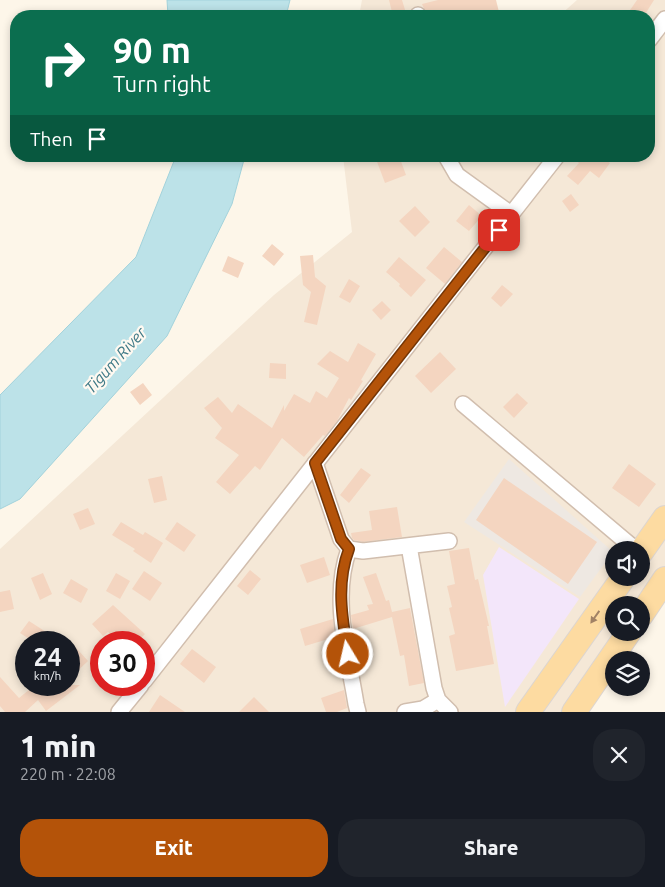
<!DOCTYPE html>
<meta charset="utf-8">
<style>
:root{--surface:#171b24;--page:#20242c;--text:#f1f3f6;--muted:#9ea1a6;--accent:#b45309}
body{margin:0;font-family:Ubuntu,sans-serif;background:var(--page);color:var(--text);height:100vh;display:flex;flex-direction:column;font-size:19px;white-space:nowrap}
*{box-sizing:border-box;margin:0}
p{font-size:16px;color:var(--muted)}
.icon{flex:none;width:28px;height:28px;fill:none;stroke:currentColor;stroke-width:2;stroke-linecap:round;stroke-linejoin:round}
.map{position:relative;height:712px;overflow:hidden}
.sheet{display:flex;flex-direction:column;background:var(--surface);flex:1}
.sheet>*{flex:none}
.guide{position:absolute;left:10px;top:10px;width:645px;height:152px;border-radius:20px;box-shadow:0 2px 8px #0003;background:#0b6e4f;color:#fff;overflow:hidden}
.buttons{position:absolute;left:605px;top:541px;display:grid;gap:10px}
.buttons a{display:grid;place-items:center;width:45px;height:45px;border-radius:50%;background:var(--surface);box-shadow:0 2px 8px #0003;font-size:25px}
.speed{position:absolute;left:15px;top:631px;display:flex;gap:10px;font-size:25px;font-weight:700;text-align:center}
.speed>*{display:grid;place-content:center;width:65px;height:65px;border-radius:50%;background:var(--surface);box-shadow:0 2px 8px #0003;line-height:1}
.speed small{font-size:12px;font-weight:400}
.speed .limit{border:8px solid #d22;background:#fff;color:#111}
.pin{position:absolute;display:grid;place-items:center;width:42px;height:42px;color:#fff;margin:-21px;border-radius:10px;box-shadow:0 2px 8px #0006}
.me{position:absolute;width:55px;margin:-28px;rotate:351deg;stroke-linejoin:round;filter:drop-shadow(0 0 4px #0008)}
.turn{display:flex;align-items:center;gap:18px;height:105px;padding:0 20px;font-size:22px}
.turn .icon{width:65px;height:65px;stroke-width:2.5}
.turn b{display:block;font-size:35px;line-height:42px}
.then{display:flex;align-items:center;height:48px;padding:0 20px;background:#0003;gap:10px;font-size:19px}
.round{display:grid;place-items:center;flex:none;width:52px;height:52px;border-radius:20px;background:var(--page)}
.head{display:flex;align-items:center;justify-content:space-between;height:85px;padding:0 20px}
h1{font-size:30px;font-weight:800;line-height:38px}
.button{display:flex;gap:10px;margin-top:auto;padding:10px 20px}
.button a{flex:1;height:58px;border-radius:20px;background:var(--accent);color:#fff;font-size:20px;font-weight:800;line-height:58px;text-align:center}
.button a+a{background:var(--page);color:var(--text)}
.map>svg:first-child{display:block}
.residential{fill:#f5e8d7;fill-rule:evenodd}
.industrial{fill:#eee8e2}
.education{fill:#f3e6fa}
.water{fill:#bce2e8;stroke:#a2d2db}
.building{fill:#f4d5c0}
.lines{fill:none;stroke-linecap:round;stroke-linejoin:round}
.minor-casing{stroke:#d1beae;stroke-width:18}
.primary-casing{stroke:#dcd5d0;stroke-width:26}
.minor{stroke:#fff;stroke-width:15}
.primary{stroke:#fddba1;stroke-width:24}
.oneway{fill:#a18265}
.route-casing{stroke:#753606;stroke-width:12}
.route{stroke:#b45309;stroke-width:9}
.labels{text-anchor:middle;stroke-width:4.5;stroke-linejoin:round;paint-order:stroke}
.water-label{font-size:16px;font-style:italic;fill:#407a87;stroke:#fff9f1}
</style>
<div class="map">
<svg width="665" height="712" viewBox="0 0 665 712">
<rect width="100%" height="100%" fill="#fdf6e9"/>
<path class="residential" d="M362,0H473L462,16H359Z
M577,0H665V592L641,605H614V632L637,633L582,712H0V549L274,295L352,232L343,156H649V16H559ZM614,550H641V578H614ZM26,642H69V685H26ZM101,642H144V685H101Z"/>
<path class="industrial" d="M509,459L613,552L580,597L464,522Z"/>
<path class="education" d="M499,547L579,599L505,707L483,575Z"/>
<path class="water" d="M167,0H290L286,16H168Z
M176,156H245L232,204L167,336L20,499L0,509V395L136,257Z"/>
<path class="building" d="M389,0H402L406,13L393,16Z
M438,0H496L500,16H427L422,4Z
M637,0H654L644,16H626Z
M383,156H399L406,175L385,183L376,159Z
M570,156H601L610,163L599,178L590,171L578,185L567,176L579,163Z
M571,194L579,205L570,212L562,201Z
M469,205L482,216L469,231L456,221Z
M415,206L430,222L415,237L399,221Z
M272,244L284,254L274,266L262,256Z
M444,247L462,262L445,284L426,268Z
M313,255L315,277L326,286L317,325L304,322L311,292L303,285L300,256Z
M228,256L244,263L238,278L222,271Z
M399,257L426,280L411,297L399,286L400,284L386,272Z
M349,279L360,286L350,303L339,297Z
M502,285L513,294L501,307L491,298Z
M382,301L391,310L381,320L372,310Z
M358,343L376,354L361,380L363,381L351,400L349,398L337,421L325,436L323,435L304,457L282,438L260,470L255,466L230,494L216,482L239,455L215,438L222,428L204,408L218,397L232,413L238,404L272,428L284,405V411L294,394L310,403L316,391L327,398L339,378L317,364L330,351L348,362Z
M440,352L456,369L431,393L415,376Z
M270,363L286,364V379L269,378Z
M143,383L152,395L140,405L130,392Z
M517,393L528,403L514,418L503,407Z
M629,464L656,484L639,507L612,488Z
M361,468L371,475L349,503L340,495Z
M162,476L167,500L154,503L148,479Z
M504,478L597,542L568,584L476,520Z
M397,507L402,537L363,542L354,540L352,538L351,533L372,530L369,511Z
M88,508L95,524L80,530L73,514Z
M121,522L143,535L145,532L163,543L151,563L133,551L135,549L112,535Z
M177,522L196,535L184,552L165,539Z
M469,548L475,580L478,579L489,626H487L494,664L456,671L449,636L455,634L449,608L452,607L447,586L455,584L449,551Z
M324,557L330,575L307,583L300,565Z
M250,570L261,579L248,595L237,586Z
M144,571L162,583L150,601L132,589Z
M43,573L52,594L40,600L31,578Z
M116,573L130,581L120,599L106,591Z
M376,573L386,601L389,600L392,612L410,608L424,683L409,686L404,655L400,656L392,617L353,629L351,615L369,610L367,605L373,604L363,577Z
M71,579L88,589L81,603L63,593Z
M10,590L14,609L0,612V592Z
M113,605L145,634L137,642H120L108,632L103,636L92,624Z
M333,619L335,637L305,646L300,629Z
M29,621L46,632L38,642H34L20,633Z
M69,640L88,661L69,679Z
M192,649L216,667L204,683L180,664Z
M0,677L19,698L35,685H80L46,711L38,700L25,712H5L0,706Z
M344,690L347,708L337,712H326L321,698Z
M160,695L185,712H149Z
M254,697L269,712H239Z"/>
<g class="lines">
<defs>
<path id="minor" d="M418,15V16
M649,40L665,19
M446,156L457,175L511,214
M463,404L636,550
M315,463L341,539L349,549L363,551L449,541
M409,546L434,688L438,700L450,712
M349,549C331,598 348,654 356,704L358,712
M144,681L557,156
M119,712L141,685
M405,712L423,709L438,700"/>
<path id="primary" d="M641,552L665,518
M641,615L665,579
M528,712L623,578
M574,712L629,632"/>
</defs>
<use href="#minor" class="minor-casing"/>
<use href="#primary" class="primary-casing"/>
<use href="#minor" class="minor"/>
<use href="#primary" class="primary"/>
</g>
<defs><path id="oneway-solid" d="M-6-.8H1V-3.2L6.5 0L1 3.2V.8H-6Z" transform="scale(1.25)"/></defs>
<use class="oneway" href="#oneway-solid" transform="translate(595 617) rotate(125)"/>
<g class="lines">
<defs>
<path id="route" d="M348,654C342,618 336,583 349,549L341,539L315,463L499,230"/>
</defs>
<use href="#route" class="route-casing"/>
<use href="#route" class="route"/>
</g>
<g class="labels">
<g class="water-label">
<text transform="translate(115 360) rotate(-48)" y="6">Tigum River</text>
</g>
</g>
</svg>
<div class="buttons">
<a><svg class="icon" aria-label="sound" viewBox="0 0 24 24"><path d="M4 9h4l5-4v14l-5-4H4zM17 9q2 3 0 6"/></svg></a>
<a><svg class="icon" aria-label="search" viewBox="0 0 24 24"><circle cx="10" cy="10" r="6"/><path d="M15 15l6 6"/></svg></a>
<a><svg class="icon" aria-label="layers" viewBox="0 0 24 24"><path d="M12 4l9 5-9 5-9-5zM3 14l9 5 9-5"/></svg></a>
</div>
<div class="speed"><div>24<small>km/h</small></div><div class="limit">30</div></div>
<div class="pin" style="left:499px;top:230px;background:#d93025"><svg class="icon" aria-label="arrive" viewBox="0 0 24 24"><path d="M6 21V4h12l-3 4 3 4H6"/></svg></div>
<svg class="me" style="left:348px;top:654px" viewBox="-20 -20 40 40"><circle r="17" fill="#b45309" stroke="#fff" stroke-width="3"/><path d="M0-11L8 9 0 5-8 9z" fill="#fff"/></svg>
<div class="guide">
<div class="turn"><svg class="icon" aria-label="right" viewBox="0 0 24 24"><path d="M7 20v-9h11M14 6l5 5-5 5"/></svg><div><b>90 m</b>Turn right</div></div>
<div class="then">Then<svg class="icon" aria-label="arrive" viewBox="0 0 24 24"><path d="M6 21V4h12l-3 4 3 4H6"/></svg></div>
</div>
</div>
<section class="sheet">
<div class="head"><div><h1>1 min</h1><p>220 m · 22:08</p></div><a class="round"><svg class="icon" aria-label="close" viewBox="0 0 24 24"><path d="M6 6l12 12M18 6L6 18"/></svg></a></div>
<div class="button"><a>Exit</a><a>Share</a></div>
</section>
